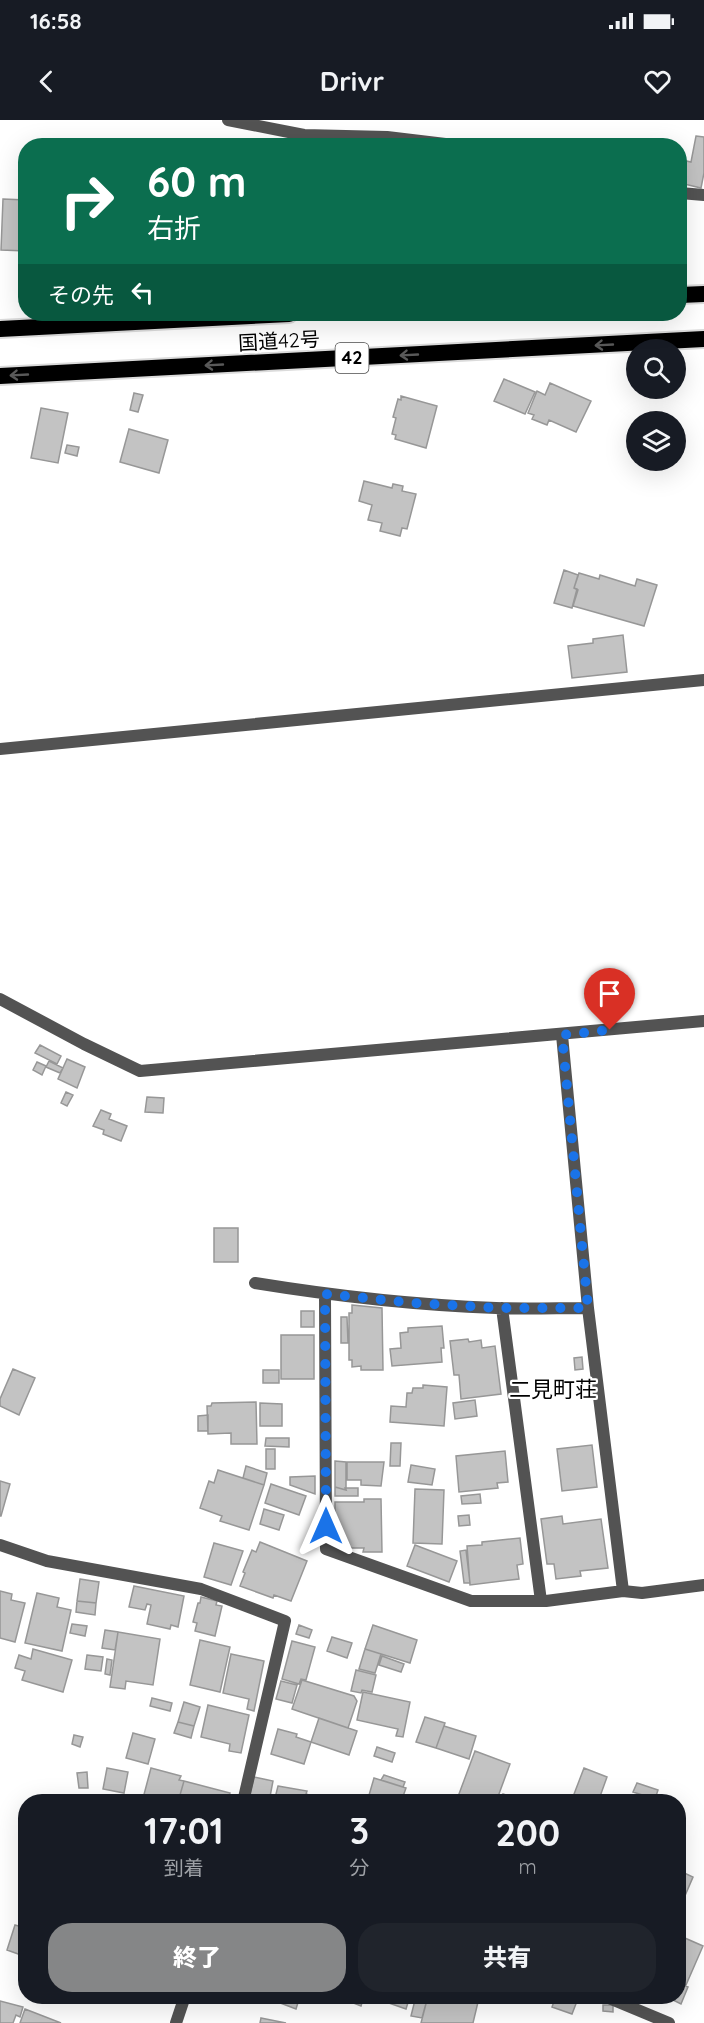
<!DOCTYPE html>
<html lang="ja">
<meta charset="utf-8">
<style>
:root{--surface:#171b24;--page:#20242c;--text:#f1f3f6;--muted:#9ea1a6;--accent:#858687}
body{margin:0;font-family:Quicksand,"Noto Sans JP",sans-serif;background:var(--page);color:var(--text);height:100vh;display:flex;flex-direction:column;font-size:22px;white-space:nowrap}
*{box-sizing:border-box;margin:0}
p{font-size:20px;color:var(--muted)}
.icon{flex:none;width:33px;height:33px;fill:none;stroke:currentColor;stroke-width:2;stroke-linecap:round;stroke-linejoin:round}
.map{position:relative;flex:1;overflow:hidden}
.panel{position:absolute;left:18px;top:1674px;width:668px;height:210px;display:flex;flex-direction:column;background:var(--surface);border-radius:24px;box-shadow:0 6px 24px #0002}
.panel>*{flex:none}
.top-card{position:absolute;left:18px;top:18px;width:669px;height:183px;border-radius:24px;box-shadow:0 6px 24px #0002;background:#0b6e4f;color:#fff;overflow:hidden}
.buttons{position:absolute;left:626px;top:219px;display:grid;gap:12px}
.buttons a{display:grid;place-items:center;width:60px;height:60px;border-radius:50%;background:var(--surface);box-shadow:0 6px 24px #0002;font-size:30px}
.pin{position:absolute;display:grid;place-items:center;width:51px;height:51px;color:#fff;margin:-62px -26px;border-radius:50% 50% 50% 0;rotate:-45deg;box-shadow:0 0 6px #0007}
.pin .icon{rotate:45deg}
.me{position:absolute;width:66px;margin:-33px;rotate:0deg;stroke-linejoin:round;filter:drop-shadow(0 0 4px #0008)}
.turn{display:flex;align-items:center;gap:21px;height:126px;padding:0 30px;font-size:27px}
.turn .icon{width:78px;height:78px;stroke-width:2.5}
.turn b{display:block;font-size:42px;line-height:51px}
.then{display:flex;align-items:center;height:57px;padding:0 30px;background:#0003;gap:12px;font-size:22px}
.eta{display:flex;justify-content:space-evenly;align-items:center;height:102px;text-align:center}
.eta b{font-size:36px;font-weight:800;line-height:42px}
.primary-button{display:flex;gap:12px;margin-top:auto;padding:12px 30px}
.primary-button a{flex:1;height:69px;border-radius:24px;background:var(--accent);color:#fff;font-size:24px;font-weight:800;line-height:69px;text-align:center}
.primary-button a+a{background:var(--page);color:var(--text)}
.status{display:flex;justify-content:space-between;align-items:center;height:42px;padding:0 30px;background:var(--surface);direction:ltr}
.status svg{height:16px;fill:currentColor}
header{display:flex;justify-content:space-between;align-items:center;height:78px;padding:0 30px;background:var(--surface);font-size:27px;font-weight:800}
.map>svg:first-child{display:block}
.building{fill:#c3c3c3;stroke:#979797;stroke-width:1.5}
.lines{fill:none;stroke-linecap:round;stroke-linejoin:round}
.trunk-casing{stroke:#dbdbdb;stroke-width:20}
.minor{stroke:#535353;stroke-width:12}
.trunk{stroke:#000;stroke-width:16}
.oneway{stroke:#595959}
.route{stroke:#1a73e8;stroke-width:10;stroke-dasharray:0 18}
.labels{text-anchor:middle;stroke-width:4.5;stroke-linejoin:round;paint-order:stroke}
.shield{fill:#fff;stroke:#4c4c4c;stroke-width:1.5}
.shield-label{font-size:18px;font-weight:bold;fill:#000}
.street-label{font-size:20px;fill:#000;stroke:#fff}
.quarter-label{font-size:22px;fill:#000;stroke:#fff}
</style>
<div class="status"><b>16:58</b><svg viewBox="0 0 49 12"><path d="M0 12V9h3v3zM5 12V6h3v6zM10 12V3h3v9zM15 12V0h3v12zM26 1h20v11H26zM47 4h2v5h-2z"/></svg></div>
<header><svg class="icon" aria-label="back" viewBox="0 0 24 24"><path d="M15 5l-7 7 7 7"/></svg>Drivr<svg class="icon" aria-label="heart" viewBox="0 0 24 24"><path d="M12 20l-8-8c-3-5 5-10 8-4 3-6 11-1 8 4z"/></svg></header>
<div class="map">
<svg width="704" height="1903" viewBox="0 0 704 1903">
<rect width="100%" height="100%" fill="#fff"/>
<path class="building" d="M696,16L704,17V53L701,68L680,63L682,40L691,42Z
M3,79L26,80V131L1,130Z
M504,259L535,272L525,294L494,281Z
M550,263L591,281L576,312L549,300L547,305L532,299L534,295L528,293L537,271L545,275Z
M134,273L143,275L138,292L130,290Z
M401,276L437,286L426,328L395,319L396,315L392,314L396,298L393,297L398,279L401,280Z
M41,288L68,293L58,343L31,338Z
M129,309L168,320L159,353L120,342Z
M67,325L79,327L77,336L65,333Z
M364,361L392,368L393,364L403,366L402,371L416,374L407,409L402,408L400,416L380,411L382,403L368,400L372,385L359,381Z
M564,450L578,455L574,468L577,469L572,488L554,483Z
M579,453L599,459L600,455L635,466L637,459L657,465L644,506L573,486L578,470L574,468Z
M623,515L627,552L572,558L568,526L593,523V519Z
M40,925L61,936L57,944L35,933Z
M67,939L85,947L77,968L58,959Z
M49,941L63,948L60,953L46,947Z
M37,942L46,946L42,955L33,950Z
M66,972L73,975L67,986L61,983Z
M147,977L164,978L163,993L145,992Z
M101,990L111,994L109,999L127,1006L121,1021L103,1014L104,1010L93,1006Z
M214,1108H238V1142H214Z
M352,1185L382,1188L383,1250H361V1246L352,1247V1240H349V1193H352Z
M301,1191H314V1207H301Z
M341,1197H347L348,1223H341Z
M442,1206L444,1228H441L442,1242L392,1246L390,1229L401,1228L400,1213L408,1212V1208Z
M281,1215H314V1259H281Z
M468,1219L469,1222L481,1220L482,1228L495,1226L501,1274L461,1279L459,1255H454L450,1221Z
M582,1237L583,1249L575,1250L574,1238Z
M13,1249L35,1258L19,1295L0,1286V1279Z
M263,1250H279V1263H263Z
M423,1265L447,1267L444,1306L390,1302L391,1286L406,1287L407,1273H412L413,1268H423Z
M475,1280L477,1296L455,1299L453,1283Z
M256,1282L257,1324H231V1313L208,1314L207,1286H211L212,1283Z
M260,1283L282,1284V1306H260Z
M208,1295V1311H198V1296Z
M266,1318H289V1327L265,1326Z
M391,1323H401L400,1346H390Z
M592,1325L597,1367L562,1371L557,1329Z
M266,1329H275V1349H266Z
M505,1331L508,1362L497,1363L498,1368L459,1372L456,1336Z
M335,1341L346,1342V1370L335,1367Z
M347,1342H384L381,1366L361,1365V1360H347Z
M411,1345L435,1349L432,1365L408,1362Z
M246,1346L267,1353L264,1365L243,1358Z
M218,1350L264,1365L249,1410L220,1401L222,1396L200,1388L209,1361L214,1363Z
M315,1356V1374L290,1365V1357Z
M0,1361L10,1364L1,1396H0Z
M271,1364L306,1376L299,1395L265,1383Z
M335,1367L346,1370L345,1368H358V1376H335Z
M415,1369L444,1370L442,1424L413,1423Z
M480,1374L481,1383L462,1384L461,1376Z
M364,1379H381L382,1432H363L364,1428H352L335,1419V1382H364Z
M264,1389L284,1395L279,1410L260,1404Z
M469,1395L470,1405L459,1406L458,1396Z
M562,1396L563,1404L601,1399L608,1448L580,1451L581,1456L556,1459L554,1444H547L541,1399Z
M520,1418L523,1444L517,1445L519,1459L470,1465L467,1426L482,1425V1422Z
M260,1422L307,1441L291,1481L274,1475L273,1478L240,1466L245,1453L243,1452L252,1430L256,1432Z
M214,1423L243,1431L231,1465L204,1457Z
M415,1425L457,1441L449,1462L407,1446Z
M466,1430L470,1463H464L460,1431Z
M80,1459L99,1462L96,1483L77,1481Z
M134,1466L184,1476L178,1507L171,1505L170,1509L147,1504L151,1485L147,1484L145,1490L129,1487Z
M0,1471L12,1474L11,1480L25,1483L15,1522L0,1518Z
M37,1473L59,1478L57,1487L71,1490L62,1531L25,1523Z
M201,1477L217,1481L216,1485L222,1486L215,1516L195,1511L197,1503L193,1502L198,1483H200Z
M77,1481L96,1483L95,1495L76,1492Z
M72,1504L87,1506L85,1516L70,1513Z
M299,1505L312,1510L309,1518L296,1514Z
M373,1505L417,1520L410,1543L365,1529Z
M105,1510L118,1512L115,1530L102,1528Z
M118,1512L160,1519L153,1565L126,1561L125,1569L110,1567Z
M332,1517L352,1523L347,1538L327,1531Z
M200,1520L230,1527L220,1572L190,1565Z
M292,1521L315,1527L306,1560L301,1559L299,1564L282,1559Z
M33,1529L72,1540L63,1572L22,1560L25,1551L15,1548L19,1535L31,1539Z
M365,1529L381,1534L375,1553L359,1549Z
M231,1534L264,1541L254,1591L247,1589L249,1579L223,1573Z
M87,1535L103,1537L101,1551L85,1549Z
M382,1536L404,1544L401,1552L379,1545Z
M107,1539L112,1540L110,1555L105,1554Z
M356,1550L376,1555L372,1572L362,1570L361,1573L351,1571Z
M302,1560L354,1576L357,1581L348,1608L292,1589Z
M281,1561L297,1565L292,1583L276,1579Z
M363,1572L410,1582L403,1617L396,1616L398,1609L357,1600Z
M152,1578L172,1583L170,1591L150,1586Z
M184,1582L200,1587L194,1606L178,1602Z
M208,1585L249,1595L241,1633L229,1631L230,1624L201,1617Z
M425,1597L445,1603L436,1628L416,1622Z
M319,1598L357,1611L349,1635L311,1622Z
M178,1602L194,1606L191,1618L174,1613Z
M444,1606L476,1616L469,1639L436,1628Z
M278,1609L297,1614L296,1617L311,1622L304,1644L271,1634Z
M133,1613L155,1619L148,1644L126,1638Z
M74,1615L83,1617L80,1627L72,1624Z
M377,1627L395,1633L392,1642L374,1636Z
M475,1631L510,1644L496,1682H456Z
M107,1648L128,1652L124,1673L103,1669Z
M151,1648L181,1656L179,1660L184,1661L178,1682H142Z
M584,1648L607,1657L598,1682H571Z
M87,1652L88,1668H79L77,1653Z
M384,1655L405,1662L403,1667L381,1660Z
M254,1657L273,1661L269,1682H248Z
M374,1658L406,1668L401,1682H367Z
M184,1661L230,1673L227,1682H178Z
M637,1663L658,1670L655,1679L633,1672Z
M278,1666L307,1671L306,1674L330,1682H274Z
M503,1674L521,1680L501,1682Z
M678,1750L693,1757L684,1778L678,1775Z
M15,1805L26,1808V1820L21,1835L7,1830Z
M678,1815L703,1826L686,1865L678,1861Z
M678,1863L688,1867L681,1884L665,1876H678Z
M262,1876H300L296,1889Z
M347,1876H364L361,1886L346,1880Z
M369,1876H410L406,1889Z
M416,1876H428L422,1898L411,1896Z
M428,1876H455L478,1882L473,1903H421Z
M556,1876H579L572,1894L552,1887Z
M0,1881L23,1887L20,1897L16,1895L13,1903H0Z
M603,1885H613V1892L603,1891Z
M25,1889L61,1903H20Z
M261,1898L286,1903H260Z"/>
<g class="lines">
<defs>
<path id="trunk" d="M680,175L704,174
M0,209L289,194
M0,256L704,219"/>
</defs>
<use href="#trunk" class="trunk-casing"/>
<path class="minor" d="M228,0L304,15L387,17L462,26
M680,73L704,75
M0,629L704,560
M0,879L84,924L140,951L704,901
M562,915L588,1188L623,1471L642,1473L704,1465
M255,1163C335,1176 415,1185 496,1188C526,1189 557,1188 588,1188
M325,1174L326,1429L471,1481H546L623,1471
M502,1188L541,1481
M0,1425L47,1441L201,1469L285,1501L243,1682
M604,1876L669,1903
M176,1903L185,1876"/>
<use href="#trunk" class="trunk"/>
</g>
<defs><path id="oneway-shaft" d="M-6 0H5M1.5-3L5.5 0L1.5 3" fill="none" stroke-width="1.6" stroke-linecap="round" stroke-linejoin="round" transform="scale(1.5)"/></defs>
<g class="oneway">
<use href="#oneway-shaft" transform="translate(604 225) rotate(177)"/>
<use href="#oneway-shaft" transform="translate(409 235) rotate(177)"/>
<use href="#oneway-shaft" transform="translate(214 245) rotate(177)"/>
<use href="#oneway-shaft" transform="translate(19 255) rotate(177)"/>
</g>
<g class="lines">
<path class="route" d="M326,1406L325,1174L414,1183L499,1188H588L562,915L610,910"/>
</g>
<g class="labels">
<rect class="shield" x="335.5" y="223" width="33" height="30" rx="4.5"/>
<g class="shield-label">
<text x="352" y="244">42</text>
</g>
<g class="street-label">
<text transform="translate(279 221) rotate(-3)" y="7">国道42号</text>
</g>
<g class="quarter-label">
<text x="553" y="1277">二見町荘</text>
</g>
</g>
</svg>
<div class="buttons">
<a><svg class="icon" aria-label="search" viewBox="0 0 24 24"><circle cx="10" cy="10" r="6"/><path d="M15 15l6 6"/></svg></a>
<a><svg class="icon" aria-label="layers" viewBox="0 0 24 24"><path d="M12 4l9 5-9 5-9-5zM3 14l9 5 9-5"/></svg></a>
</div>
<div class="pin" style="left:610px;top:910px;background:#d93025"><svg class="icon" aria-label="arrive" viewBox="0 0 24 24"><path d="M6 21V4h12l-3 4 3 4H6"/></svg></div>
<svg class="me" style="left:326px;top:1406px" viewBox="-20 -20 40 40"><path d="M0-17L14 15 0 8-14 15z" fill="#1a73e8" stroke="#fff" stroke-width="4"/></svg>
<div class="top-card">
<div class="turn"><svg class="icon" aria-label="right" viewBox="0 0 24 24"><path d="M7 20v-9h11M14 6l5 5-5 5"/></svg><div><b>60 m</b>右折</div></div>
<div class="then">その先<svg class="icon" aria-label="left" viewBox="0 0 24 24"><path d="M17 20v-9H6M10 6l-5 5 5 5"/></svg></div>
</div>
<section class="panel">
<div class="eta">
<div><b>17:01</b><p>到着</p></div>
<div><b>3</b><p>分</p></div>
<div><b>200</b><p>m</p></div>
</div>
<div class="primary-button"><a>終了</a><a>共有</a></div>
</section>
</div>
